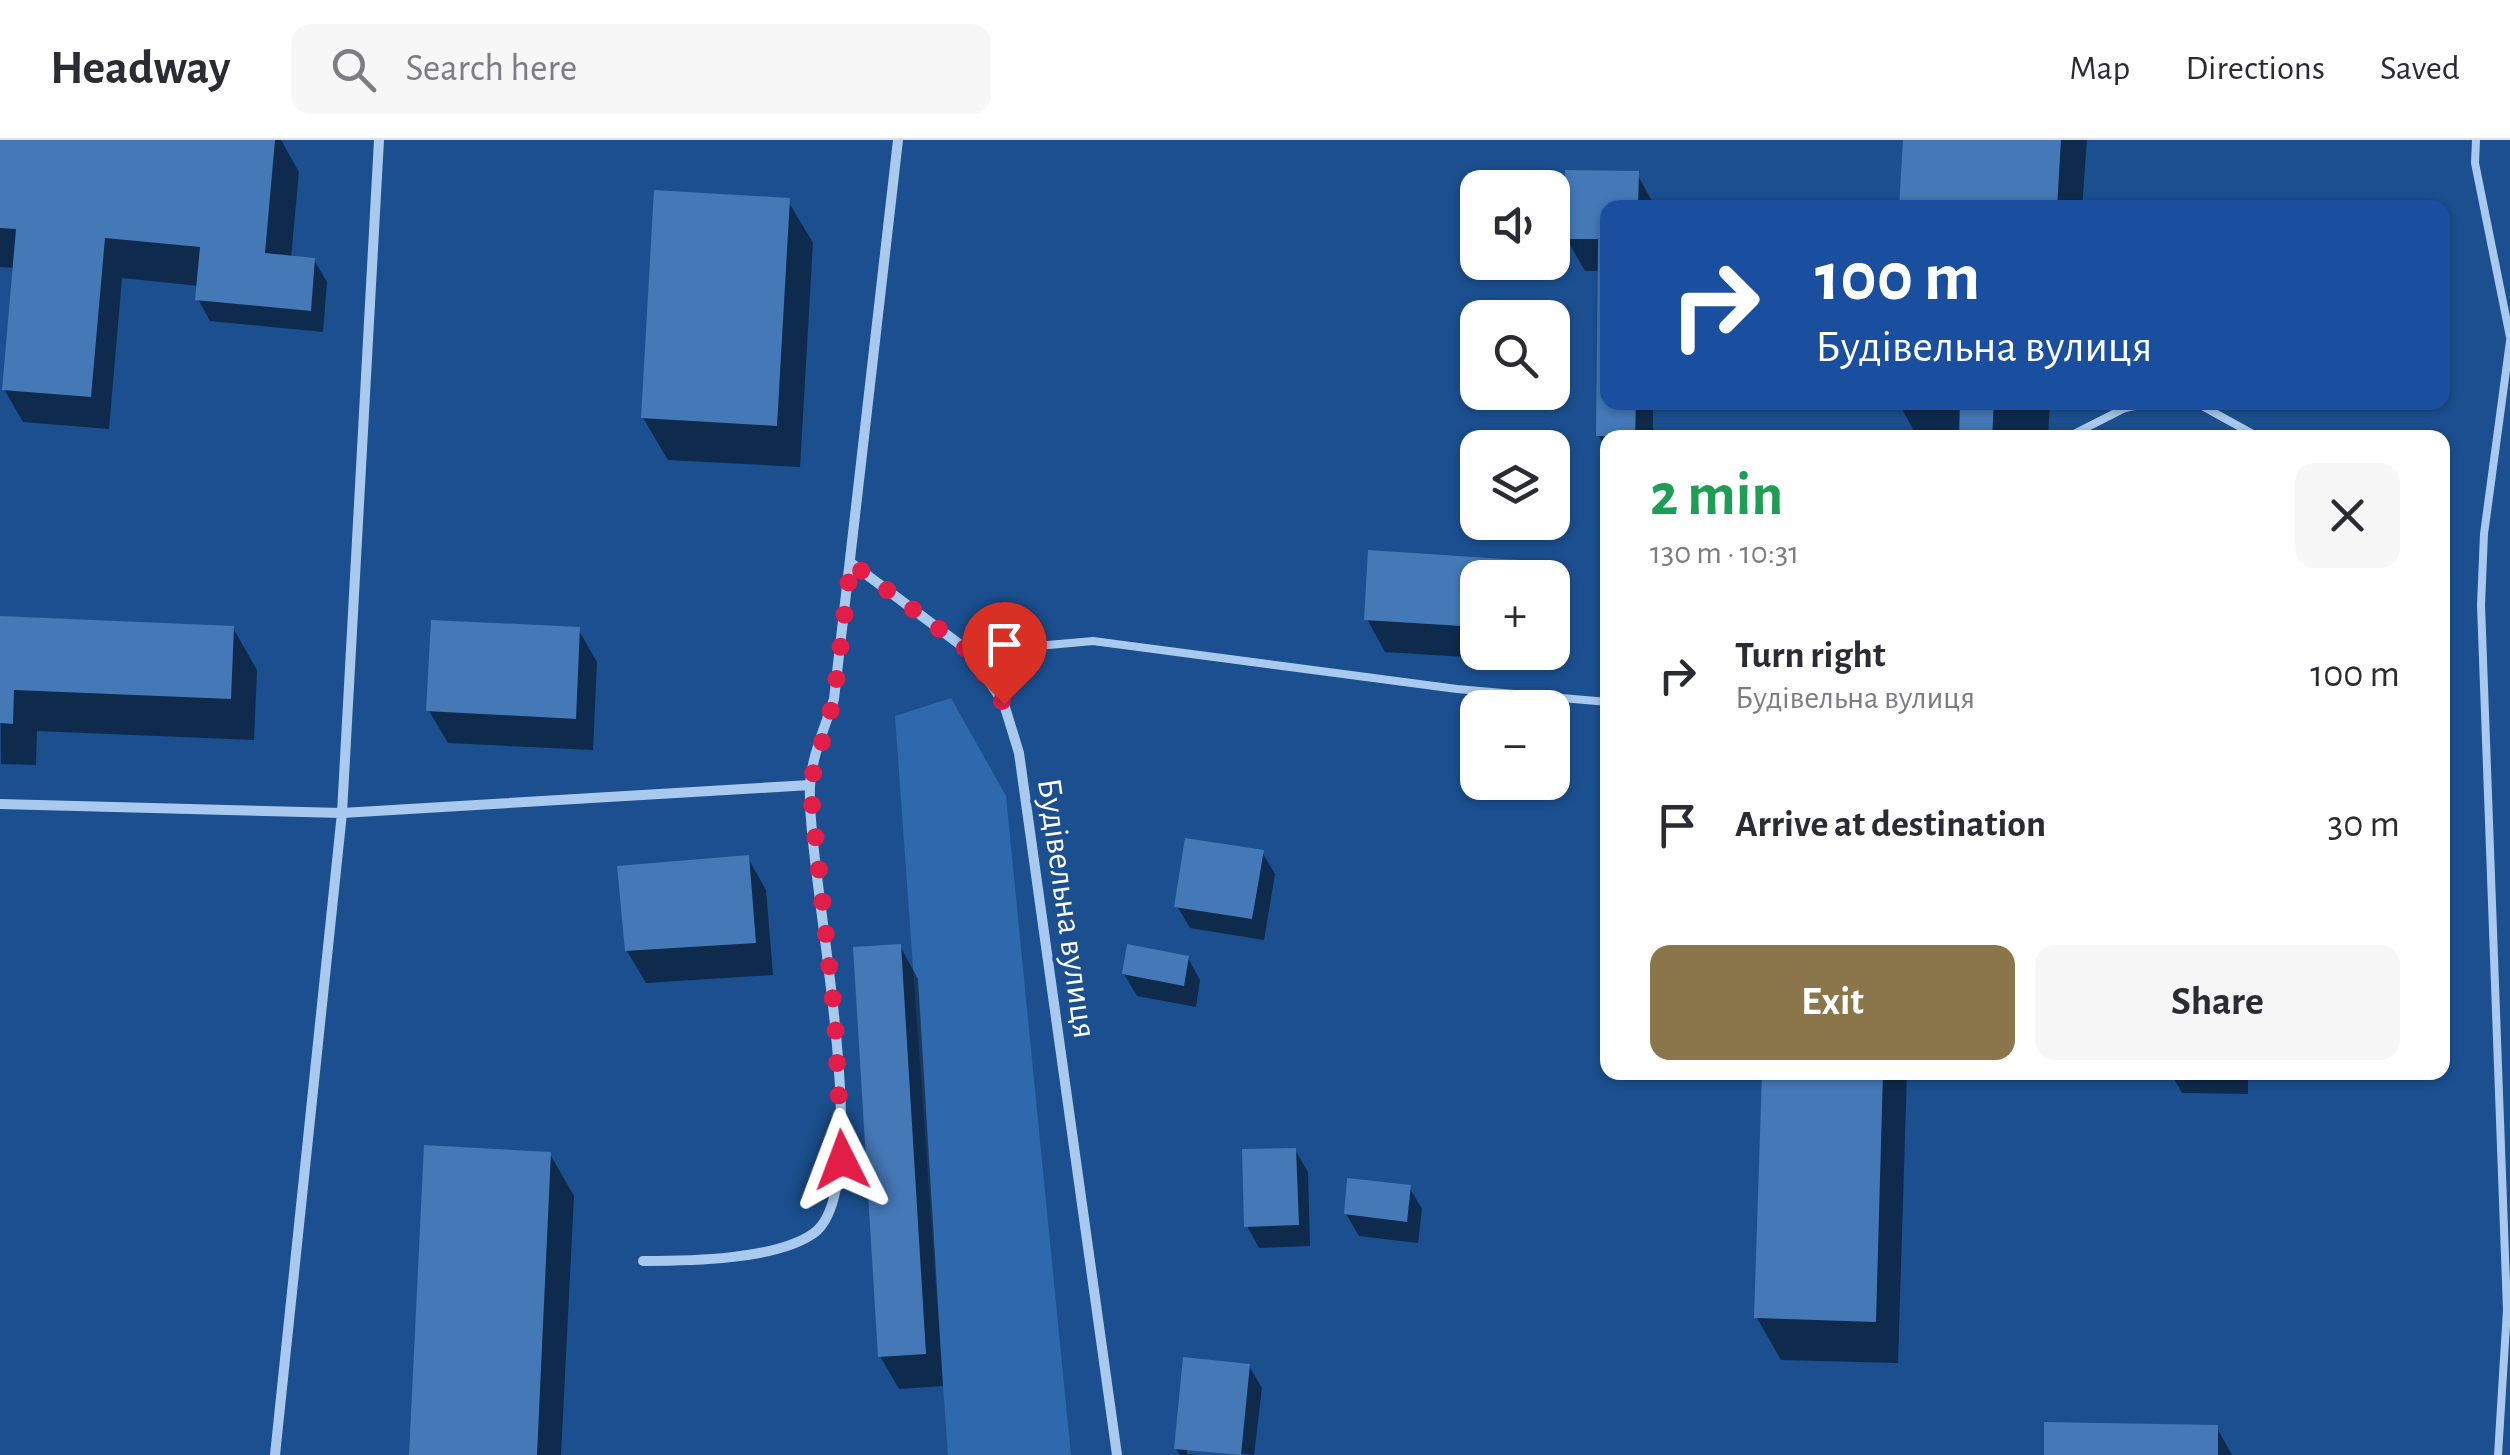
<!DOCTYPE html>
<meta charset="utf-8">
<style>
:root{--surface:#fff;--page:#f7f7f7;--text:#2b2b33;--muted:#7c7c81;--line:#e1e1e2;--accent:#8a764a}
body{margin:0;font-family:"Alegreya Sans",sans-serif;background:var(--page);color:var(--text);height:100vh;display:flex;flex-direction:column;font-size:38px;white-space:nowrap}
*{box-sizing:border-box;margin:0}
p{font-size:32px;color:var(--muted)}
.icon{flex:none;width:55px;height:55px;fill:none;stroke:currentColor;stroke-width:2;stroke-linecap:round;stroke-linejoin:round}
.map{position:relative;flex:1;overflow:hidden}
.drawer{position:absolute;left:1600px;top:290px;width:850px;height:650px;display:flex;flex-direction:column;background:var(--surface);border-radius:20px;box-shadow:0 2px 8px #0004}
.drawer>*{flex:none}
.guide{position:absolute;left:1600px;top:60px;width:850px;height:210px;border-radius:20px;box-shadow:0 2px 8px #0004;background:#1a4fa0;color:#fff;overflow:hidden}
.fabs{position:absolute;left:1460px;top:30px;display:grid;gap:20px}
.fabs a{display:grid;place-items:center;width:110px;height:110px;border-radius:20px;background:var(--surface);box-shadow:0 2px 8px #0004;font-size:50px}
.pin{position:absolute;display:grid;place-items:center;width:85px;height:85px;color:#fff;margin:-102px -42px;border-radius:50% 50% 50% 0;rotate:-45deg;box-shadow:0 0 10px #0007}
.pin .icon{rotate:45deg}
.me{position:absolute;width:110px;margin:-55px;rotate:357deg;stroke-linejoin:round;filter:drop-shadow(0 0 8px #0008)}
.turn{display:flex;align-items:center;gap:35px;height:210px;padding:0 50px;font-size:45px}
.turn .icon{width:130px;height:130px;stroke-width:2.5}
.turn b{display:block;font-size:70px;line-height:85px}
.round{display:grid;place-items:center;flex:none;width:105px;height:105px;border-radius:20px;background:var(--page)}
.head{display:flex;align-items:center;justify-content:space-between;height:170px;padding:0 50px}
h1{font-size:60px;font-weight:700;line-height:75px;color:#1e9e55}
.button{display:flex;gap:20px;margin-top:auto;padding:20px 50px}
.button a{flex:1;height:115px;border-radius:20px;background:var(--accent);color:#fff;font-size:40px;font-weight:700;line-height:115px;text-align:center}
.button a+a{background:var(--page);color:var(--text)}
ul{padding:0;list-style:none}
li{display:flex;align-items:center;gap:30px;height:150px;padding:0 50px}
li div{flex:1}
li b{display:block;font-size:38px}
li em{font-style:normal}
header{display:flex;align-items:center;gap:60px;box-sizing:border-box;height:140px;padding:0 50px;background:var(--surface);border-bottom:2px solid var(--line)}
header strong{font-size:48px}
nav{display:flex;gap:55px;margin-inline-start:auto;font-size:35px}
.search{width:700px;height:90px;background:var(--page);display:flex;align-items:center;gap:25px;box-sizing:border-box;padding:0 35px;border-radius:20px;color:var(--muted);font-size:38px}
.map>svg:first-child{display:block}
.green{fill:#2e69ad}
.shadow{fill:#0007}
.building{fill:#4478b7}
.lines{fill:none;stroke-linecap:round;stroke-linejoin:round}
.service{stroke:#a9c9ee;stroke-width:8}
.minor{stroke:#a9c9ee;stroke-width:10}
.route{stroke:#e11d48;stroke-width:18;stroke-dasharray:0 32.4}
.labels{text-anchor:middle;stroke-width:8;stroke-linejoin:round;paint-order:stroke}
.street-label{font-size:35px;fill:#fff;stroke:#1b4f8f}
</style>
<header>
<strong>Headway</strong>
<div class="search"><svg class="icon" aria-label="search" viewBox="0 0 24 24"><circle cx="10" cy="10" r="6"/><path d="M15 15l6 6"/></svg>Search here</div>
<nav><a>Map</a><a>Directions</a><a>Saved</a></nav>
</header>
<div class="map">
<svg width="2510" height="1315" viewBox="0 0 2510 1315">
<rect width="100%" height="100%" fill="#1b4f8f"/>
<path class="green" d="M951,558L1006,656L1071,1315H948L895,576Z"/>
<path class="shadow" d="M0,0H281L299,32L291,118L314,120L327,142L323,192L210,181L198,159L199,146L122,138L109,289L23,282L4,249L15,128L0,127Z
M1906,0H2087L2082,68H1901Z
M1637,34L1656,68H1608V262H1653V298H1608V311L1598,295L1601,131H1585L1566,98Z
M788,61L813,103L800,327L668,320L643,278Z
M1898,262H2050L2048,298H1962L1961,294L1914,291Z
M1371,413L1533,423L1542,438H1478V512H1549L1548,522L1385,512L1367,479Z
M0,479L233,488L257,530L254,600L37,591L36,625L1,624Z
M578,489L597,522L593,610L448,603L429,571Z
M1262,712L1275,734L1264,800L1190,788L1177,766Z
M748,718L766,750L773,835L646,843L627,811Z
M900,806L918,839L943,1246L899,1249L880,1216Z
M1188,818L1200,840L1196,867L1137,856L1124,834Z
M1764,932H1907L1898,1223L1781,1220L1757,1178Z
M2170,932H2248V954L2182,953Z
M1295,1010L1308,1032L1310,1106L1259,1108L1247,1086Z
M550,1014L574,1056L561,1315H412Z
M1409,1047L1422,1069L1418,1103L1359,1096L1346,1074Z
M1249,1226L1262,1248L1254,1315L1187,1308V1314L1199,1315H1180L1176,1309Z
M2217,1288L2232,1315H2046Z"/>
<path class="building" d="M0,0H275L265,113L315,118L311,171L195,160L200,107L105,98L91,257L2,250L16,89L0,88Z
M1903,0H2061L2057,68H1899Z
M1565,30L1639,31L1638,68H1608V262H1636L1635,297L1596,296L1598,99H1564Z
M654,50L790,58L777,286L641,278Z
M1960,262H1994L1992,298L1959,297Z
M1368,410L1535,421L1534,438H1478V487L1364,480Z
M0,476L234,486L231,559L14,550L13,584L0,583Z
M431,480L580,487L576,579L426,571Z
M1185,698L1264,710L1252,779L1174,767Z
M749,715L756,803L625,811L617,726Z
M901,804L926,1214L878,1217L853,807Z
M1127,804L1189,816L1184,846L1122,834Z
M1762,932H1883L1876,1182L1754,1178Z
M424,1005L551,1012L537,1315H409Z
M1296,1008L1299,1085L1244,1087L1242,1009Z
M1347,1038L1411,1045L1407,1082L1344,1074Z
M1183,1217L1250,1224L1241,1315L1174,1309Z
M2044,1282L2218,1285V1315H2044Z"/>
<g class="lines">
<path class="service" d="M2476,0L2475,23L2510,197
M2195,262L2260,298
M2066,298L2125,268L2153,262
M970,512L1093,501L1457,549L1608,562
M2498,1315L2507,1170L2481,465L2484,394L2510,201"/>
<path class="minor" d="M851,423L970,512L1004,564L1019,613L1117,1315
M0,664L342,673L810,645
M643,1121C687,1121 777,1120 814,1093C879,1045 806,731 810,647C811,618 825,587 834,559L898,0
M275,1315L342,673L379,0"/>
</g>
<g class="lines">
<path class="route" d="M842,1020L835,880L810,645L834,559L851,423L970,512L1004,564"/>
</g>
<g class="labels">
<g class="street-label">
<text transform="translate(1068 768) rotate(82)" y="12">Будівельна вулиця</text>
</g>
</g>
</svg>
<div class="fabs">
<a><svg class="icon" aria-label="sound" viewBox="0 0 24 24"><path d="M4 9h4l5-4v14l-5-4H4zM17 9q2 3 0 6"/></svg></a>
<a><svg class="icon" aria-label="search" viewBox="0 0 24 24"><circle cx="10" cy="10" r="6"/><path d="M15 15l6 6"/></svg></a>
<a><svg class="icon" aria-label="layers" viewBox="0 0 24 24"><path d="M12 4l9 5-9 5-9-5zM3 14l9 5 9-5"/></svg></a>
<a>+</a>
<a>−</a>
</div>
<div class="pin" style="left:1004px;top:564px;background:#d93025"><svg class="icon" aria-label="arrive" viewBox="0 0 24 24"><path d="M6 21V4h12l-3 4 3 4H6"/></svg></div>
<svg class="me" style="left:842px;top:1020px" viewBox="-20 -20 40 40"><path d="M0-17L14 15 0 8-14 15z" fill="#e11d48" stroke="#fff" stroke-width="4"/></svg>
<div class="guide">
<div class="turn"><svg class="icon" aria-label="right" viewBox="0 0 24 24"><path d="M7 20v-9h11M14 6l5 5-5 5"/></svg><div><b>100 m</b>Будівельна вулиця</div></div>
</div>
<section class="drawer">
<div class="head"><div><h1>2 min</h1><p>130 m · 10:31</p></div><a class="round"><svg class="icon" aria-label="close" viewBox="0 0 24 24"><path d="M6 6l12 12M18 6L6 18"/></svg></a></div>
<ul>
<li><svg class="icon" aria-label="right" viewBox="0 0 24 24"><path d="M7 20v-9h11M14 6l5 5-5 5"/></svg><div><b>Turn right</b><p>Будівельна вулиця</p></div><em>100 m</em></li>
<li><svg class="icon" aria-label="arrive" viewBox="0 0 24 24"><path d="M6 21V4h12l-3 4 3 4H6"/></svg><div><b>Arrive at destination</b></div><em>30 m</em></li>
</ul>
<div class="button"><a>Exit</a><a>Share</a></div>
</section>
</div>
